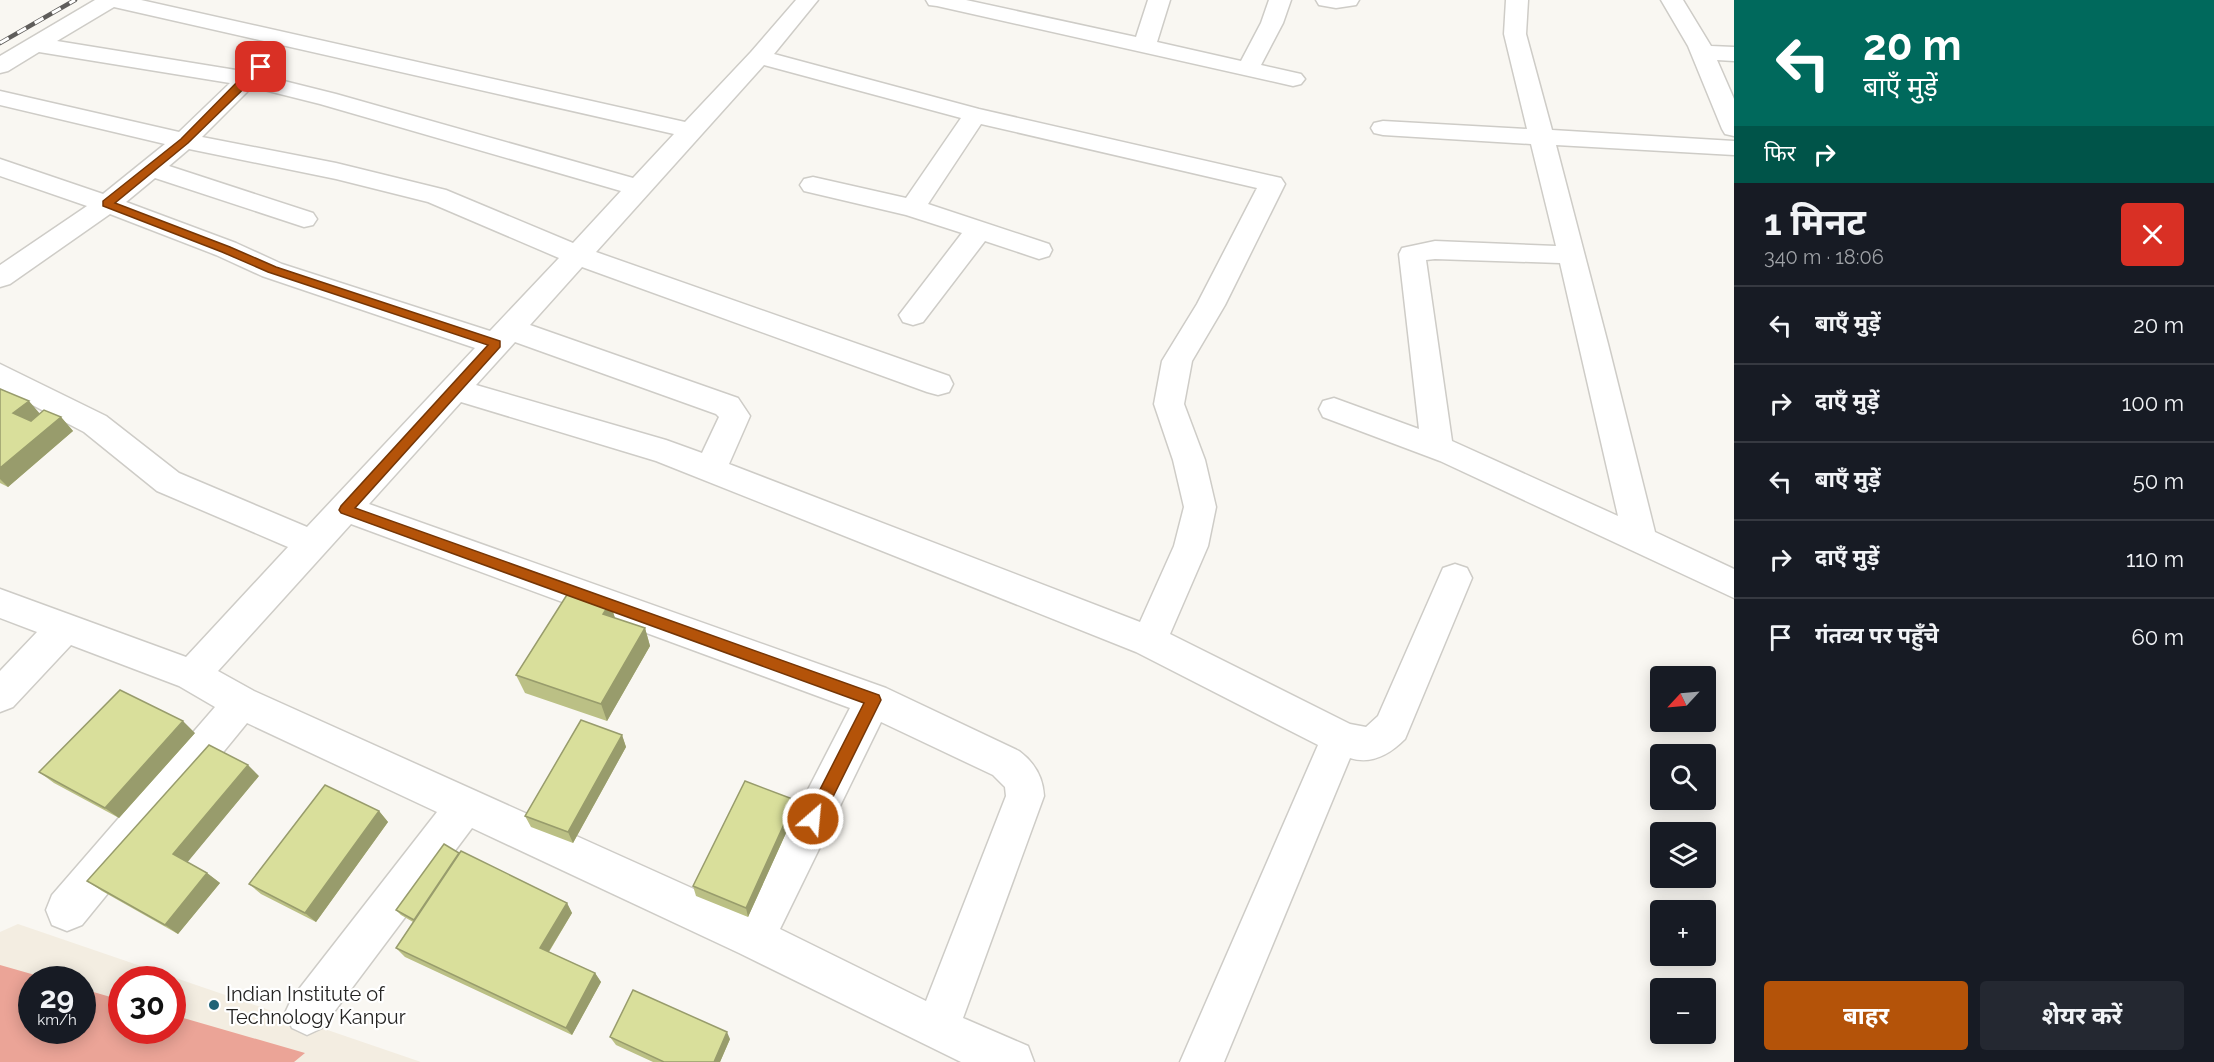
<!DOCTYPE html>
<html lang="hi">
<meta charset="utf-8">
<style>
:root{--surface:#171b24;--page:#242831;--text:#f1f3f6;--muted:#9ea1a6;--line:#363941;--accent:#b45309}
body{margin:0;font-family:Raleway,"Noto Sans Devanagari",sans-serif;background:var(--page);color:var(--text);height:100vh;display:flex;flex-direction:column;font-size:22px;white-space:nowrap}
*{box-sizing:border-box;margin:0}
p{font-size:20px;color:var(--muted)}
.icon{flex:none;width:33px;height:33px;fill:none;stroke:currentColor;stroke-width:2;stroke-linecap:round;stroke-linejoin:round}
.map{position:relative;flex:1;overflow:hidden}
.details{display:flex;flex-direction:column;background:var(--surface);width:480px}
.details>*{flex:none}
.guide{background:#00695c;color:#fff;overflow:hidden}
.needle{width:39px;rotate:244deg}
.tools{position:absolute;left:1650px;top:666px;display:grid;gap:12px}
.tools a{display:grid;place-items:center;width:66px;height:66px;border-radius:6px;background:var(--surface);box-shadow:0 3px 15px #0003;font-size:30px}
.speed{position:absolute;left:18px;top:966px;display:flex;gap:12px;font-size:30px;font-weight:700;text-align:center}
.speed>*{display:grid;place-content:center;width:78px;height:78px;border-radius:50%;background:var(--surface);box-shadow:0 3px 15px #0003;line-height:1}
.speed small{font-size:15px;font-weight:400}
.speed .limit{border:9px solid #d22;background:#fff;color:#111}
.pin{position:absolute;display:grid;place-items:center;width:51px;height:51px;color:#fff;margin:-26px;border-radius:12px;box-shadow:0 3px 9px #0006}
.me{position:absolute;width:66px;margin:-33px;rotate:27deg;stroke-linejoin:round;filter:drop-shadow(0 0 4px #0008)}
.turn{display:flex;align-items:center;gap:21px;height:126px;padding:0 30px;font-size:27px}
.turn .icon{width:78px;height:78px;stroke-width:2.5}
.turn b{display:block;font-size:42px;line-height:51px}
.then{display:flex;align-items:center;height:57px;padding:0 30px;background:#0003;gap:12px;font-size:22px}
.round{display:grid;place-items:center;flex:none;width:63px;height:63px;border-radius:6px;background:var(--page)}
.overview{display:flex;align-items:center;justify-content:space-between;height:102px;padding:0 30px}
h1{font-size:36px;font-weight:700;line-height:45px}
.action{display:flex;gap:12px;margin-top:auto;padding:12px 30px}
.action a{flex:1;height:69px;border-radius:6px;background:var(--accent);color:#fff;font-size:24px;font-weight:700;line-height:69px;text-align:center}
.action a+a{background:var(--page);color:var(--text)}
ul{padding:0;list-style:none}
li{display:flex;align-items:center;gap:18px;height:78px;padding:0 30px;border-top:2px solid var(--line)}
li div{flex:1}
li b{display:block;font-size:22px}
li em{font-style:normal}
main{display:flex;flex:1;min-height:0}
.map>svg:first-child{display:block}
.built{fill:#f3ede1;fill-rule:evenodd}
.forest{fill:#eba497}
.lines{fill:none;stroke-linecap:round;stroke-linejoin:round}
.minor-casing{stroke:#ceccc7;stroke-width:3}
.minor{fill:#fff;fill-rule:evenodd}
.rail-casing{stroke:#5f5d5b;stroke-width:4.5}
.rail{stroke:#fff;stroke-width:3;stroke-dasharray:10;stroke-linecap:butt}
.wall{fill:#bbc085}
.shaded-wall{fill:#989c6c}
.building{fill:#d9df9b;stroke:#989c6c;stroke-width:1.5}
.route{fill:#b45309;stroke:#753606;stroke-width:1.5}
.poi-dot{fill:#206376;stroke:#fff;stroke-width:2}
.labels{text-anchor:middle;stroke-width:4.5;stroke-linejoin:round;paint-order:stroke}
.near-poi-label{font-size:20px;fill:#252423;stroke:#fff;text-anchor:start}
</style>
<main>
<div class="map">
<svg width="1734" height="1062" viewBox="0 0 1734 1062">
<rect width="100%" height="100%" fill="#f9f7f2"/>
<path class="built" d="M18,924L421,1062H0V932ZM32,980H82V1030H32ZM122,980H172V1030H122Z"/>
<path class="forest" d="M0,965L49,979L32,980V1030H82L83,989L121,1000L122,1030H172L173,1015L305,1053L294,1062H0Z"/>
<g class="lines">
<defs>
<path id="minor" d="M95,0H141L685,122L751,52L796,0H818L774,54L979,109L1281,178L1285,184L1225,305L1192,361L1184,404L1205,460L1216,507L1208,546L1170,634L1350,724L1366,727L1378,716L1443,568L1455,564L1467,568L1472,578L1405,739C1390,754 1372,765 1350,758L1224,1062H1180L1318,745L1136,652L656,461L461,402L369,504L886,688L1019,751C1034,762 1043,777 1044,796L963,1018L1028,1046L1034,1062H961L739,953L472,828L322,1028L307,1035L292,1028L285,1013L292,998L437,812L247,723L82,925L67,931L52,925L46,910L52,895L215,707L179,686L71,645L13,707L0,712V671L37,632L0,618V589L186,657L288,547L157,491L84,432L0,388V364L106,416L179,473L307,527L475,348L262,276L216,255L110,214L10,284L0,287V265L87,206L0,176V159L103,194L165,144L0,105V91L179,132L230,83L39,52L8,71L0,73V56ZM114,7L674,134L633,178L336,94L264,76L270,68L267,63C255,60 251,63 242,71L57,41ZM764,65L961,118L906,198L813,177L804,179L800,185L804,191L906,215L962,233L899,315L903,322L913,325L923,322L985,241L1039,259L1049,256L1052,250L1049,244L928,204L981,124L1257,188L1197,304L1162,361L1154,404L1173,460L1184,507L1174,546L1140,622L729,464L750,416L738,398L530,325L582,267L927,392L938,395L949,392L953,384L949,376L596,252ZM252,87L320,104L621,191L573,243L446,190L336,163L202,137ZM189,149L336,179L428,202L559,258L490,331L282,264L236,243L126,202L155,178L304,227L313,225L317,219L313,213L169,166ZM515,342L716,414L719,417L702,453L666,440L476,385ZM351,524L850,708L745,912L254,691L218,671ZM881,722L993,775L1005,787L1006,796L926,1001L780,929Z
M926,0H966L1136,37L1148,0H1170L1157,42L1241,61L1261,23L1269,0H1291L1283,23L1261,65L1301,74L1305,79L1301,84L1293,86L937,6L929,5Z
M1316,0H1359L1356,5L1336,8L1319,5Z
M1506,0H1528L1526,34L1552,130L1734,141V155L1556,145L1608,344L1655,532L1734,569V598L1440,461L1323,417L1319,409L1323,401L1334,398L1419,429L1399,254L1402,248L1435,241L1556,246L1531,144L1383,135L1374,133L1371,128L1374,123L1383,121L1527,129L1504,34ZM1435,259L1560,263L1618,516L1452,441L1426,260Z
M1661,0H1683L1711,46L1734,47V61L1717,60L1734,99V136L1725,134L1722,129L1688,46Z"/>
</defs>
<use href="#minor" class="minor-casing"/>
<use href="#minor" class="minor"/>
<defs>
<path id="rail" d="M0,43L75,0"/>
</defs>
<use href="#rail" class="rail-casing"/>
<use href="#rail" class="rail"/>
</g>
<path class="wall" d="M0,389L39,414L61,417L73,431L8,487L0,483Z
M610,603L615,618L645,628L650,646L607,721L525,693L516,675Z
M195,733L119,818L54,783L39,772Z
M622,735L626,747L573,843L531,827L525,816Z
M259,776L187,862L207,873L220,883L178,934L102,891L87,881Z
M795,800L796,811L748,917L696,896L693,886Z
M379,811L388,822L316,922L261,894L249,884Z
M459,853L567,903L572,913L549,952L595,973L601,982L572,1035L405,957L396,948L413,922L401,915L396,910Z
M610,1037L730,1039L720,1062H653L616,1045Z"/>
<path class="shaded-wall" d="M29,401L41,415L26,427L13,413Z
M61,417L73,431L8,487L0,479V468Z
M610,603L616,621L603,614Z
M645,628L650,646L607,721L601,704Z
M183,721L195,733L119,818L105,808Z
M622,735L626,747L573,843L568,832Z
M248,765L259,776L186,864L173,854Z
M795,800L796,811L748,917L746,908Z
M379,811L388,822L316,922L305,913Z
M207,873L220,883L178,934L165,925Z
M567,903L572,913L546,956L540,948Z
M595,973L601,982L572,1035L566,1028Z
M727,1032L730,1039L720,1062H714Z"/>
<path class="building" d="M0,389L29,401L13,413L31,421L44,410L61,417L0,468Z
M570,590L610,603L603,614L645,628L601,704L516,675Z
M120,690L183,721L105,808L39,772Z
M581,720L622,735L568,832L525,816Z
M209,745L248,765L173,854L207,873L165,925L87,881Z
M745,781L795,800L746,908L693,886Z
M325,785L379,811L305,913L249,884Z
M444,844L459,853L414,920L396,910Z
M461,851L567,903L540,948L595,973L566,1028L396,948Z
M633,990L727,1032L714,1062H664L610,1037Z"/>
<path class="route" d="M258,65L266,67L188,143L115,203L230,247L276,267L500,341V347L355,508L879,695L881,700L819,825L813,827L808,825L805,819L864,703L341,513L339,510L341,506L488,345L268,272L222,252L103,206V201L181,139L242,77Z"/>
<circle class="poi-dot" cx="214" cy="1005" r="6"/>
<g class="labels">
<g class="near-poi-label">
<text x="226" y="1001">Indian Institute of<tspan x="226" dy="23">Technology Kanpur</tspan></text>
</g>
</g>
</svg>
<div class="tools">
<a><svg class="needle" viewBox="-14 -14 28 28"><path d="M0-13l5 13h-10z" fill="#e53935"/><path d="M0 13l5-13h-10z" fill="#9ea1a6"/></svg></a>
<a><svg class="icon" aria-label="search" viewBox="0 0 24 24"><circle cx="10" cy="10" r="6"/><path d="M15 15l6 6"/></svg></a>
<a><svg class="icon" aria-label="layers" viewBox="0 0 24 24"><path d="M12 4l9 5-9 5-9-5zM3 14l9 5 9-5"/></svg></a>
<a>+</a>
<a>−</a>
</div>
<div class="speed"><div>29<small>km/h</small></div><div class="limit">30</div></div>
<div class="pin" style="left:261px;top:67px;background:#d93025"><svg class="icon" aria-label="arrive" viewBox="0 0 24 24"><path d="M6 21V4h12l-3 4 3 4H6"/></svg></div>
<svg class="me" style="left:813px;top:819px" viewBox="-20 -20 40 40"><circle r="17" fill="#b45309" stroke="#fff" stroke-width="3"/><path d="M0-11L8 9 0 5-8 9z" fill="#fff"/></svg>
</div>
<section class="details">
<div class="guide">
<div class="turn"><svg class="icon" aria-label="left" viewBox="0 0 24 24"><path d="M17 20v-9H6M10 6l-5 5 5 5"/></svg><div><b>20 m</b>बाएँ मुड़ें</div></div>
<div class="then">फिर<svg class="icon" aria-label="right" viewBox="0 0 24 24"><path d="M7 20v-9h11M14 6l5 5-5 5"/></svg></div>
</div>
<div class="overview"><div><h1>1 मिनट</h1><p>340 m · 18:06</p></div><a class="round" style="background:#d93025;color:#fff"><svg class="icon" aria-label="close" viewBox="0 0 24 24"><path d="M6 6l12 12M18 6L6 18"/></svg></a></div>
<ul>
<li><svg class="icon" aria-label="left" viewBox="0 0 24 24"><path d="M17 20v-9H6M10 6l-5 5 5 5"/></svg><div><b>बाएँ मुड़ें</b></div><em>20 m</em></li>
<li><svg class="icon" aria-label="right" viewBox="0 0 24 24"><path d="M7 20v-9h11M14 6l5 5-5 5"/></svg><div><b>दाएँ मुड़ें</b></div><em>100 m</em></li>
<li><svg class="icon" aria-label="left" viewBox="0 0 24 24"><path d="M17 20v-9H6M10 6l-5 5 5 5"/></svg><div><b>बाएँ मुड़ें</b></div><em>50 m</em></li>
<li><svg class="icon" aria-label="right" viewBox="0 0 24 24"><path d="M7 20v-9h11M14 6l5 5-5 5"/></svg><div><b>दाएँ मुड़ें</b></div><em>110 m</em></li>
<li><svg class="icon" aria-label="arrive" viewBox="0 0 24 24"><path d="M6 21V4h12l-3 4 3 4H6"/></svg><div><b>गंतव्य पर पहुँचे</b></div><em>60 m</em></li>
</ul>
<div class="action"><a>बाहर</a><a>शेयर करें</a></div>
</section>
</main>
